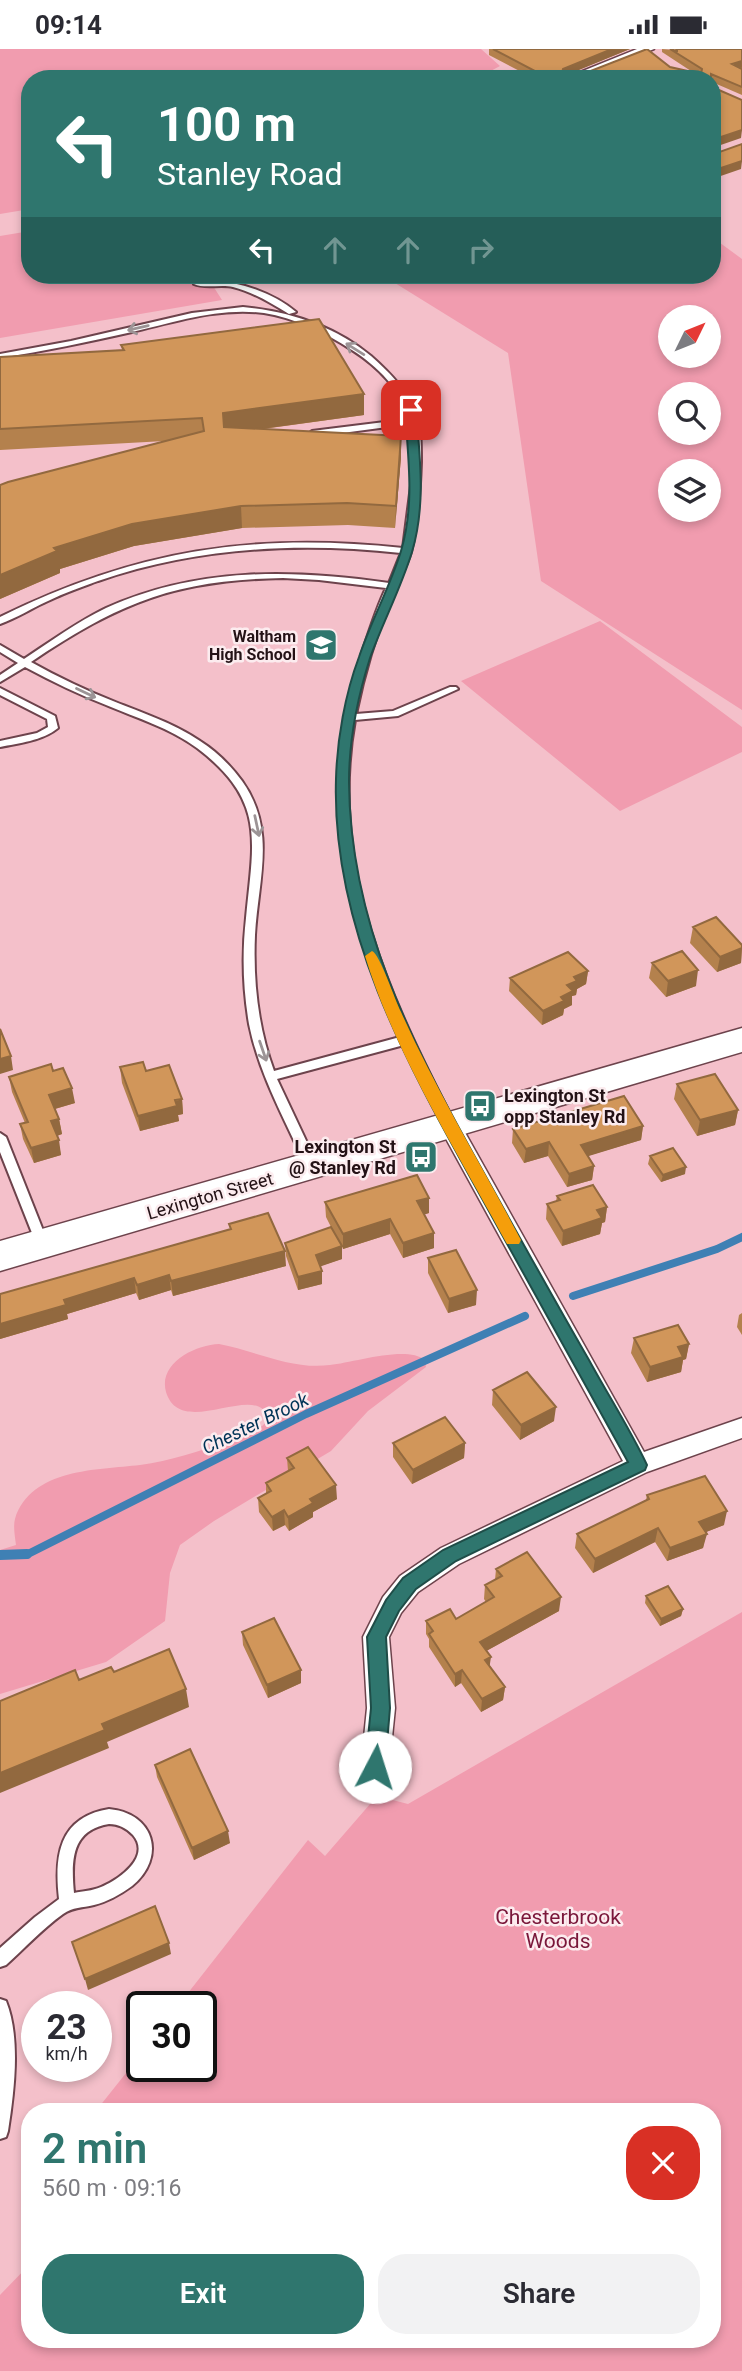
<!DOCTYPE html>
<meta charset="utf-8">
<style>
:root{--surface:#fff;--page:#f2f2f3;--text:#2b2b33;--muted:#7c7c81;--accent:#2f766e}
body{margin:0;font-family:Roboto,sans-serif;background:var(--page);color:var(--text);height:100vh;display:flex;flex-direction:column;font-size:26px;white-space:nowrap}
*{box-sizing:border-box;margin:0}
p{font-size:23px;color:var(--muted)}
.icon{flex:none;width:38px;height:38px;fill:none;stroke:currentColor;stroke-width:2;stroke-linecap:round;stroke-linejoin:round}
.map{position:relative;flex:1;overflow:hidden}
.sheet{position:absolute;left:21px;top:2054px;width:700px;height:245px;display:flex;flex-direction:column;background:var(--surface);border-radius:28px;box-shadow:0 4px 10px #0003}
.sheet>*{flex:none}
.banner{position:absolute;left:21px;top:21px;width:700px;height:214px;border-radius:28px;box-shadow:0 4px 10px #0003;background:#2f766e;color:#fff;overflow:hidden}
.needle{width:46px;rotate:47deg}
.fabs{position:absolute;left:658px;top:256px;display:grid;gap:14px}
.fabs a{display:grid;place-items:center;width:63px;height:63px;border-radius:50%;background:var(--surface);box-shadow:0 4px 10px #0003;font-size:35px}
.speed{position:absolute;left:21px;top:1942px;display:flex;gap:14px;font-size:35px;font-weight:700;text-align:center}
.speed>*{display:grid;place-content:center;width:91px;height:91px;border-radius:50%;background:var(--surface);box-shadow:0 4px 10px #0003;line-height:1}
.speed small{font-size:18px;font-weight:400}
.speed .limit{border:4px solid #111;border-radius:10px;background:#fff;color:#111}
.pin{position:absolute;display:grid;place-items:center;width:60px;height:60px;color:#fff;margin:-30px;border-radius:14px;box-shadow:0 4px 10px #0006}
.me{position:absolute;width:77px;margin:-38px;rotate:5deg;stroke-linejoin:round;filter:drop-shadow(0 0 5px #0008)}
.turn{display:flex;align-items:center;gap:24px;height:147px;padding:0 21px;font-size:32px}
.turn .icon{width:91px;height:91px;stroke-width:2.5}
.turn b{display:block;font-size:49px;line-height:60px}
.lanes{display:flex;align-items:center;height:66px;padding:0 21px;background:#0003;justify-content:center;gap:35px;direction:ltr}
.lanes .off{opacity:.35}
.round{display:grid;place-items:center;flex:none;width:74px;height:74px;border-radius:28px;background:var(--page)}
.summary{display:flex;align-items:center;justify-content:space-between;height:119px;padding:0 21px}
h1{font-size:42px;font-weight:600;line-height:52px;color:var(--accent)}
.cta{display:flex;gap:14px;margin-top:auto;padding:14px 21px}
.cta a{flex:1;height:80px;border-radius:28px;background:var(--accent);color:#fff;font-size:28px;font-weight:600;line-height:80px;text-align:center}
.cta a+a{background:var(--page);color:var(--text)}
.status{display:flex;justify-content:space-between;align-items:center;height:49px;padding:0 35px;background:var(--surface);direction:ltr}
.status svg{height:19px;fill:currentColor}
.map>svg:first-child{display:block}
.green{fill:#f19caf;fill-rule:evenodd}
.lines{fill:none;stroke-linecap:round;stroke-linejoin:round}
.stream-far1{stroke:#3f80b4;stroke-width:8}
.stream{stroke:#3f80b4;stroke-width:10}
.lane-casing{stroke:#6d434c;stroke-width:4}
.street-casing{stroke:#6d434c;stroke-width:3}
.primary-casing{stroke:#6d434c;stroke-width:3}
.lane{fill:#fff;fill-rule:evenodd}
.street{fill:#fff;fill-rule:evenodd}
.primary{fill:#fff;fill-rule:evenodd}
.wall{fill:#b4814d}
.shaded-wall{fill:#92693f}
.building{fill:#d1965a;stroke:#92693f;stroke-width:2}
.oneway{stroke:#9c9496}
.route{fill:#2f766e;stroke:#1f4d48;stroke-width:2}
.slow{fill:#f59e0b}
.labels{text-anchor:middle;stroke-width:5;stroke-linejoin:round;paint-order:stroke}
.far-poi-label{font-size:16px;font-weight:bold;fill:#241216;stroke:#fcecef;text-anchor:end}
.poi-label{font-size:18px;font-weight:bold;fill:#241216;stroke:#fcecef;text-anchor:start}
.street-label{font-size:18px;fill:#241216;stroke:#fcecef}
.water-label{font-size:19px;font-style:italic;fill:#003356;stroke:#fcecef}
.near-park-label{font-size:21px;fill:#7a173a;stroke:#fcecef}
</style>
<div class="status"><b>09:14</b><svg viewBox="0 0 49 12"><path d="M0 12V9h3v3zM5 12V6h3v6zM10 12V3h3v9zM15 12V0h3v12zM26 1h20v11H26zM47 4h2v5h-2z"/></svg></div>
<div class="map">
<svg width="742" height="2322" viewBox="0 0 742 2322">
<rect width="100%" height="100%" fill="#f4c0ca"/>
<path class="green" d="M0,0H481L500,17L487,24L499,30H30V160L0,165Z
M30,182V226H206L222,251L0,289V187Z
M712,188L742,210V661L541,532L508,304L382,226H712ZM670,268H709V306H670ZM670,345H709V383H670ZM670,422H709V460H670Z
M600,572L742,678V703L620,762L461,632Z
M219,1295C256,1302 292,1321 330,1316C353,1314 406,1296 425,1311L426,1318L368,1362L331,1402L214,1472L180,1496L170,1524L165,1572L106,1613L0,1645V1501L16,1496C15,1488 13,1477 15,1470C31,1419 98,1421 140,1416C170,1412 200,1402 228,1392C244,1386 259,1383 269,1370C258,1330 181,1392 166,1343C158,1314 195,1296 219,1295Z
M742,1563V2322H0V2246L30,2215V2291H712V2063H95L142,2004V2018H201V1958H177L308,1791L325,1807L377,1747L408,1755Z"/>
<g class="lines">
<path class="stream-far1" d="M573,1247L717,1200L742,1188
M0,1506H26L306,1365L525,1267"/>
<path class="stream" d="M0,1506L27,1505"/>
<defs>
<path id="lane" d="M211,231C241,233 273,244 296,263L289,265C271,254 253,243 233,238C221,235 204,240 194,235Z
M243,258C289,262 335,277 371,307C388,322 405,339 415,360C421,376 421,396 421,413C420,443 418,475 411,503C406,520 396,535 390,552C375,588 364,626 356,665L393,662L450,638H456L458,640L398,667L355,671C328,820 390,948 456,1077L450,1081L446,1080L404,996L277,1030L318,1117L312,1122L306,1117C285,1071 259,1025 249,975C243,940 242,904 246,869C253,793 267,752 197,699C170,679 137,669 106,656C78,645 51,632 25,618L0,633V626L18,614L0,603V596L24,610C51,592 77,573 106,559C197,518 292,520 389,534L401,504C299,493 196,498 98,532C82,538 64,544 48,552C32,559 17,569 0,575V568C136,501 253,483 403,499L412,429L410,375L312,388L308,385L312,382L409,370C402,341 377,317 352,301C326,284 295,269 264,264C219,258 175,273 132,283C88,293 44,302 0,309V305L71,292L192,264ZM283,529L319,531L386,539C375,562 368,586 360,610C317,749 342,859 400,988L274,1022C258,979 253,932 255,886C258,831 277,781 242,732C231,717 216,702 200,692C173,674 143,664 113,652C85,641 58,628 31,613C120,553 175,531 283,529Z
M0,639L55,667L58,679C42,692 19,694 0,698V692L37,684L48,678L47,670L0,646Z
M0,1084L6,1088L48,1194L46,1197H38L36,1194L0,1103Z
M109,1760C154,1764 167,1808 132,1837C121,1845 107,1853 94,1856C82,1859 73,1858 63,1865C42,1880 25,1899 6,1916L0,1918V1899L35,1868L59,1850C54,1807 59,1768 109,1760ZM109,1775C119,1775 126,1779 133,1786C152,1808 118,1831 101,1838C92,1842 83,1842 74,1844C71,1812 71,1781 109,1775Z
M0,1950L6,1952C21,1989 14,2044 8,2082L6,2088L0,2090Z"/>
<path id="street" d="M637,0H654L581,30H563Z
M450,1069L458,1071L644,1403L742,1369V1389L647,1423L459,1515L418,1543L401,1564L389,1588L395,1659L389,1718L385,1727L375,1731L365,1727L361,1718L367,1659L363,1588L383,1548L400,1527L441,1499L623,1412L439,1077L442,1071Z"/>
<path id="primary" d="M742,979V1003L0,1222V1192Z"/>
</defs>
<use href="#lane" class="lane-casing"/>
<use href="#street" class="street-casing"/>
<use href="#primary" class="primary-casing"/>
<use href="#lane" class="lane"/>
<use href="#street" class="street"/>
<use href="#primary" class="primary"/>
</g>
<path class="wall" d="M489,0H630L570,24L583,25L670,18L694,24L662,3V0L675,1V0H742V46L712,33V30H535L489,6Z
M121,296L364,366L263,380L401,387V408L395,479L348,476L242,479L134,497L60,520V524L0,550V436L165,392L0,401V308L122,301Z
M693,878L742,896L741,914L717,923L690,894Z
M652,914L696,937L666,948L649,929Z
M588,922L586,935L577,940L576,946L572,947V956L564,960L563,966L542,976L509,942L510,929Z
M120,1018L146,1022L182,1050L183,1065L178,1066L179,1072L140,1082L122,1034Z
M53,1022L75,1054L55,1060L59,1070L62,1085L57,1087L61,1106L34,1114L23,1090L20,1075L25,1074L12,1043L9,1028Z
M677,1035L738,1061L735,1076L697,1087L674,1050Z
M643,1077L641,1091L587,1107L594,1117L592,1131L567,1138L548,1107L524,1114L512,1094L513,1080Z
M650,1107L685,1125L661,1133L648,1115Z
M557,1147L607,1158L605,1173L602,1174L600,1185L562,1197L546,1170L547,1155L556,1152Z
M429,1149V1164L424,1165L434,1184V1199L403,1209L390,1185L343,1200L342,1198V1210L320,1217L322,1235L298,1241L286,1207L285,1194L331,1178L326,1168L325,1153Z
M229,1175L286,1217L173,1247L171,1241L139,1251L136,1244L67,1265L68,1270L0,1290V1245L230,1180Z
M428,1209L476,1256L448,1264L428,1224Z
M742,1264V1286L737,1278L739,1266Z
M634,1289L689,1295L686,1310L683,1311L681,1323L647,1333L631,1304Z
M493,1341L554,1372L520,1391L492,1356Z
M393,1394H465L464,1409L412,1435L393,1408Z
M287,1409L337,1450L313,1463V1468L289,1482L285,1476L273,1482L259,1463L258,1449L266,1445V1434L288,1422Z
M647,1446L724,1476L706,1483L703,1499L667,1512L655,1493L593,1524L575,1499L577,1485L646,1451Z
M496,1520L559,1562L486,1602L490,1617L505,1638L503,1651L481,1663L461,1634L455,1638L429,1598V1590L426,1585V1572L456,1570L486,1553L484,1550L485,1536L495,1531Z
M646,1547L683,1560L681,1567L660,1577L645,1554Z
M242,1583L301,1634L268,1649L243,1596Z
M155,1716L230,1794L194,1811L157,1728Z"/>
<path class="shaded-wall" d="M612,0H630L562,28L563,20Z
M742,12V19L732,15Z
M742,81L741,89L712,99V91Z
M742,112L741,120L712,130V122Z
M364,345V366L225,385L223,364Z
M401,387V408L395,479L396,457Z
M241,457L242,479L134,497L60,520V524L0,550V526L54,499L132,475Z
M742,899L741,914L717,923L720,908Z
M698,921L696,937L666,948L668,932Z
M588,922L586,935L577,940L576,946L572,947V956L564,960L563,966L542,976L543,962L561,948L567,936L574,928Z
M11,1007L13,1021L0,1025V1010Z
M72,1039L75,1054L51,1061L49,1046Z
M182,1050L183,1065L178,1066L179,1072L140,1082L138,1067Z
M738,1061L735,1076L697,1087L700,1071Z
M59,1070L62,1085L53,1088L51,1072Z
M643,1077L641,1091L579,1110L581,1096Z
M59,1091L61,1106L34,1114L31,1099Z
M549,1093L548,1107L524,1114L526,1100Z
M594,1117L592,1131L567,1138L569,1125Z
M686,1118L685,1125L661,1133L663,1126Z
M429,1149V1164L417,1168V1152Z
M607,1158L605,1173L602,1174L600,1185L562,1197L563,1182L597,1161Z
M390,1170V1185L343,1200V1185Z
M434,1184V1199L403,1209V1194Z
M342,1197V1210L316,1219V1206Z
M285,1202L286,1217L173,1247L171,1232Z
M322,1222V1235L298,1241V1228Z
M169,1226L171,1241L139,1251L137,1236Z
M134,1229L136,1244L67,1265L68,1270L0,1290V1275L64,1251Z
M477,1241L476,1256L448,1264L449,1250Z
M689,1295L686,1310L683,1311L681,1323L647,1333L650,1318L678,1298Z
M556,1358L554,1372L520,1391L521,1376Z
M465,1394L464,1409L412,1435L413,1421Z
M336,1436L337,1450L313,1463V1468L289,1482L288,1468L310,1450Z
M284,1461L285,1476L273,1482L272,1468Z
M727,1462L724,1476L696,1487L699,1473Z
M658,1479L655,1493L593,1524L595,1510Z
M707,1485L703,1499L667,1512L670,1499Z
M561,1548L559,1562L479,1606L480,1593Z
M683,1560L681,1567L660,1577L661,1570Z
M491,1608L489,1621L485,1611Z
M301,1621V1634L268,1649L267,1636Z
M462,1621L461,1634L455,1638V1625Z
M505,1638L503,1651L481,1663L482,1650Z
M186,1640L189,1658L107,1693L109,1699L0,1744V1724L102,1675Z
M228,1782L230,1794L194,1811L192,1799Z
M169,1894L171,1905L88,1941L85,1930Z"/>
<path class="building" d="M493,0H612L563,20L562,24L583,25L647,0L670,18L701,25L702,20L670,0L677,2V0H742V12L732,15L742,20V38L711,25V30H550Z
M712,38L742,51V81L712,91Z
M742,95V112L712,122V104L714,105Z
M319,270L364,345L223,364L224,378L401,387L396,457L347,454L241,457L132,475L54,499L57,502L0,526V436L8,433L204,382L202,369L0,380V308L124,301L121,296Z
M716,868L742,896V899L720,908L693,878Z
M682,902L698,921L668,932L652,914Z
M568,903L588,922L574,928L577,932L567,936L573,942L561,948L564,952L543,962L510,929Z
M0,980L11,1007L0,1010Z
M143,1013L146,1022L169,1016L182,1050L175,1051L177,1057L138,1067L120,1018Z
M51,1015L53,1022L63,1019L72,1039L49,1046L59,1070L51,1072L59,1091L31,1099L20,1075L28,1073L9,1028Z
M715,1025L738,1061L700,1071L677,1035Z
M624,1047L643,1077L581,1096L594,1117L569,1125L549,1093L526,1100L513,1080Z
M673,1099L686,1118L663,1126L650,1107Z
M417,1126L429,1149L417,1152L434,1184L403,1194L390,1170L343,1185L325,1153Z
M593,1136L607,1158L597,1161L602,1169L563,1182L547,1155L560,1151L557,1147Z
M268,1164L285,1202L171,1232L169,1226L137,1236L134,1229L64,1251L66,1256L0,1275V1245L231,1180L229,1175Z
M331,1178L342,1197L316,1206L322,1222L298,1228L285,1194Z
M456,1201L477,1241L449,1250L428,1209Z
M678,1276L689,1295L678,1298L683,1308L650,1318L634,1289Z
M527,1323L556,1358L521,1376L493,1341Z
M445,1368L465,1394L413,1421L393,1394Z
M308,1398L336,1436L310,1450L313,1454L288,1468L284,1461L272,1468L258,1449L271,1442L266,1434L294,1419L287,1409Z
M705,1427L727,1462L699,1473L707,1485L670,1499L658,1479L595,1510L577,1485L649,1450L647,1446Z
M527,1503L561,1548L480,1593L491,1608L485,1611L505,1638L482,1650L462,1621L455,1625L429,1585L433,1582L426,1572L450,1560L456,1570L494,1548L485,1536L502,1527L496,1520Z
M668,1537L683,1560L661,1570L646,1547Z
M274,1569L301,1621L267,1636L242,1583Z
M169,1600L186,1640L102,1675L105,1681L0,1724V1652L75,1621L79,1631L111,1618L114,1623Z
M190,1700L228,1782L192,1799L155,1716Z
M155,1857L169,1894L85,1930L72,1893Z"/>
<defs><path id="oneway-shaft" d="M-6 0H5M1.5-3L5.5 0L1.5 3" fill="none" stroke-width="1.6" stroke-linecap="round" stroke-linejoin="round" transform="scale(1.75)"/></defs>
<g class="oneway">
<use href="#oneway-shaft" transform="translate(138 279) rotate(167)"/>
<use href="#oneway-shaft" transform="translate(355 300) rotate(-148)"/>
<use href="#oneway-shaft" transform="translate(86 644) rotate(25)"/>
<use href="#oneway-shaft" transform="translate(257 777) rotate(78)"/>
<use href="#oneway-shaft" transform="translate(263 1002) rotate(71)"/>
</g>
<path class="route" d="M411,358L416,361C420,409 426,456 412,503C401,539 383,573 370,609C358,647 349,693 349,733C350,876 412,995 480,1117C516,1182 552,1247 589,1311C608,1346 630,1380 647,1416L645,1421L456,1512L416,1540L399,1562L386,1588L390,1659L385,1718L382,1724L375,1727L368,1724L365,1718L371,1659L367,1588L386,1551L403,1529L443,1501L628,1413C582,1330 536,1247 490,1164C416,1030 331,889 336,730C337,691 345,645 359,608C371,572 390,538 401,502C415,455 408,409 405,361Z"/>
<path class="slow" d="M372,902C380,905 395,952 401,963C436,1041 481,1115 521,1191L519,1195H507C459,1106 394,1003 365,907Z"/>
<defs>
<symbol id="school-square" viewBox="-11 -11 22 22"><rect x="-9" y="-9" width="18" height="18" rx="4" fill="#2f766e" stroke="#fcecef"/><path d="M0-5L7-2L0 1L-7-2ZM-4 1L0 2.5L4 1V4Q0 6-4 4Z" fill="#fff"/></symbol>
<symbol id="bus-square" viewBox="-11 -11 22 22"><rect x="-9" y="-9" width="18" height="18" rx="4" fill="#2f766e" stroke="#fcecef"/><path d="M-5-6H5V4H4V6H2V4H-2V6H-4V4H-5ZM-3.5-4V0h7V-4ZM-3.5 1.2v1.5H-2V1.2ZM2 1.2v1.5H3.5V1.2Z" fill="#fff"/></symbol>
</defs>
<g fill-rule="evenodd">
<use href="#school-square" x="302" y="577" width="38" height="38"/>
<use href="#bus-square" x="461" y="1038" width="38" height="38"/>
<use href="#bus-square" x="402" y="1089" width="38" height="38"/>
</g>
<g class="labels">
<g class="far-poi-label">
<text x="296" y="593">Waltham<tspan x="296" dy="18">High School</tspan></text>
</g>
<g class="poi-label">
<text x="504" y="1053">Lexington St<tspan x="504" dy="21">opp Stanley Rd</tspan></text>
<text x="396" y="1104" text-anchor="end">Lexington St<tspan x="396" dy="21">@ Stanley Rd</tspan></text>
</g>
<g class="street-label">
<text transform="translate(210 1147) rotate(-16)" y="6">Lexington Street</text>
</g>
<g class="water-label">
<text transform="translate(255 1374) rotate(-26)" y="7">Chester Brook</text>
</g>
<g class="near-park-label">
<text x="558" y="1875">Chesterbrook<tspan x="558" dy="24">Woods</tspan></text>
</g>
</g>
</svg>
<div class="fabs">
<a><svg class="needle" viewBox="-14 -14 28 28"><path d="M0-13l5 13h-10z" fill="#e53935"/><path d="M0 13l5-13h-10z" fill="#7c7c81"/></svg></a>
<a><svg class="icon" aria-label="search" viewBox="0 0 24 24"><circle cx="10" cy="10" r="6"/><path d="M15 15l6 6"/></svg></a>
<a><svg class="icon" aria-label="layers" viewBox="0 0 24 24"><path d="M12 4l9 5-9 5-9-5zM3 14l9 5 9-5"/></svg></a>
</div>
<div class="speed"><div>23<small>km/h</small></div><div class="limit">30</div></div>
<div class="pin" style="left:411px;top:361px;background:#d93025"><svg class="icon" aria-label="arrive" viewBox="0 0 24 24"><path d="M6 21V4h12l-3 4 3 4H6"/></svg></div>
<svg class="me" style="left:375px;top:1718px" viewBox="-20 -20 40 40"><circle r="19" fill="#fff"/><path d="M0-13L10 11 0 6-10 11z" fill="#2f766e"/></svg>
<div class="banner">
<div class="turn"><svg class="icon" aria-label="left" viewBox="0 0 24 24"><path d="M17 20v-9H6M10 6l-5 5 5 5"/></svg><div><b>100 m</b>Stanley Road</div></div>
<div class="lanes"><svg class="icon" aria-label="left" viewBox="0 0 24 24"><path d="M17 20v-9H6M10 6l-5 5 5 5"/></svg><svg class="icon off" aria-label="ahead" viewBox="0 0 24 24"><path d="M12 20V5M6 11l6-6 6 6"/></svg><svg class="icon off" aria-label="ahead" viewBox="0 0 24 24"><path d="M12 20V5M6 11l6-6 6 6"/></svg><svg class="icon off" aria-label="right" viewBox="0 0 24 24"><path d="M7 20v-9h11M14 6l5 5-5 5"/></svg></div>
</div>
<section class="sheet">
<div class="summary"><div><h1>2 min</h1><p>560 m · 09:16</p></div><a class="round" style="background:#d93025;color:#fff"><svg class="icon" aria-label="close" viewBox="0 0 24 24"><path d="M6 6l12 12M18 6L6 18"/></svg></a></div>
<div class="cta"><a>Exit</a><a>Share</a></div>
</section>
</div>
